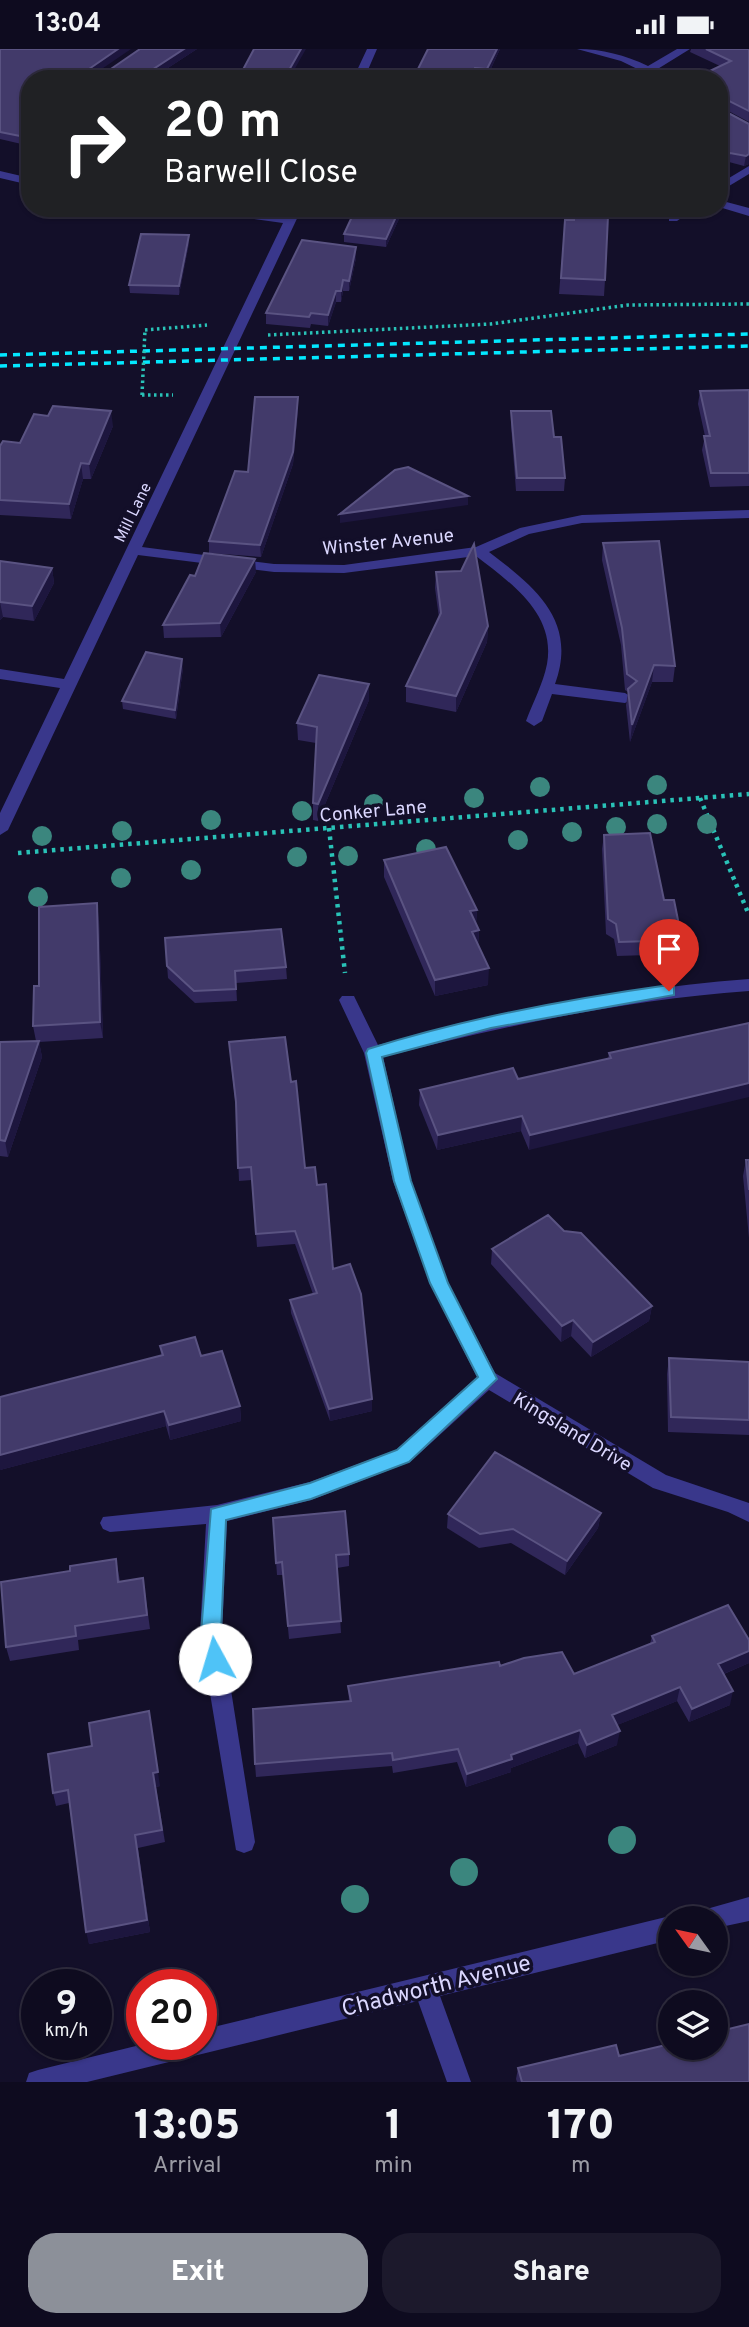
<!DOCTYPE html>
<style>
:root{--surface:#0e0b1f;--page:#1c192c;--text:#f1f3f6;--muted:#9b9ba4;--line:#2e2b3d;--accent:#8c9099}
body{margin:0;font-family:Overpass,sans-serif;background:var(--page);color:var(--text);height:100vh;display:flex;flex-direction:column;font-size:26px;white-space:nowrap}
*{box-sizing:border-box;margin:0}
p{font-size:23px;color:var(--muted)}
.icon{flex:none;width:38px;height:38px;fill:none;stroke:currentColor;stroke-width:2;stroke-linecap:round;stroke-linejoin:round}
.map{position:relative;height:2033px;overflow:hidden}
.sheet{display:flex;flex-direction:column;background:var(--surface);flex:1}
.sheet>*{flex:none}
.guide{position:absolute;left:21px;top:21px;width:707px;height:147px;border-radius:28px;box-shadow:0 2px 5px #0004,0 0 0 2px var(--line);background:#202124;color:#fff;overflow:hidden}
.needle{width:46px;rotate:303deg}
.controls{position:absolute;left:658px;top:1857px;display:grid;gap:14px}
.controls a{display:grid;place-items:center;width:70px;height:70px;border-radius:50%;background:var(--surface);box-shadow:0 2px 5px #0004,0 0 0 2px var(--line);font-size:35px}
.speed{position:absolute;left:21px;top:1920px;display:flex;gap:14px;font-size:35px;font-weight:700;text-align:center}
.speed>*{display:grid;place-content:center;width:91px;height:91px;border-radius:50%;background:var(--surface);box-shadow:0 2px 5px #0004,0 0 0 2px var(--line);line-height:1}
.speed small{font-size:18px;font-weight:400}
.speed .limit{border:10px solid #d22;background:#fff;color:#111}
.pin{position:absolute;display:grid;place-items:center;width:60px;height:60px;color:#fff;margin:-72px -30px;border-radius:50% 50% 50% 0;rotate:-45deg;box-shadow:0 0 7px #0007}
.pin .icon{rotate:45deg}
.me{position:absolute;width:77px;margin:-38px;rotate:354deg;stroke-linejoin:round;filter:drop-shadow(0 0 5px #0008)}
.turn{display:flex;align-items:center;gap:24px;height:147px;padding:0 28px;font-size:32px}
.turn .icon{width:91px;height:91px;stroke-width:2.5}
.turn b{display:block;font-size:49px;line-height:60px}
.eta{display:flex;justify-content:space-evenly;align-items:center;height:119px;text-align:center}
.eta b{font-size:42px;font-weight:800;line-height:49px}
.action{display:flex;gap:14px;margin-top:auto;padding:14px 28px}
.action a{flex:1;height:80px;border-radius:28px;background:var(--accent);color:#fff;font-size:28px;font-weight:800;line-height:80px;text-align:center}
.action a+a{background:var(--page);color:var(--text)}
.status{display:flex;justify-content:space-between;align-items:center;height:49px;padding:0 35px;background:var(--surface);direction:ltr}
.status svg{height:19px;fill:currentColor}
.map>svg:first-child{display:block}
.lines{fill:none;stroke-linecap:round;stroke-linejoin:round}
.path-far1{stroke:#29c2b7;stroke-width:3.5;stroke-dasharray:2.5 3.5;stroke-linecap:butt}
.path{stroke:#29c2b7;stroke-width:4.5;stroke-dasharray:3.5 5;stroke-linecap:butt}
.minor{fill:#39378b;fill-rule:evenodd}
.rail{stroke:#03e8ff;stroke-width:3.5;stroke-dasharray:7 6;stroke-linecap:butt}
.path-bridge{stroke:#29c2b7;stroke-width:3.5;stroke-dasharray:2.5 3.5;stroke-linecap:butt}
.tree{fill:#3b867e}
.wall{fill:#302759}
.shaded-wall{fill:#1d163e}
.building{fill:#423a6a;stroke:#5a5382;stroke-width:2}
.route{fill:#4fc3f7;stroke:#337fa1;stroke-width:2}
.labels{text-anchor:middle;stroke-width:7;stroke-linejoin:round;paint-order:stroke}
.far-street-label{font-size:16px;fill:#dbd7ff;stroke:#130f29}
.street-label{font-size:19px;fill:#dbd7ff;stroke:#130f29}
.near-street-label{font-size:23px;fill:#dbd7ff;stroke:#130f29}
</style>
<div class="status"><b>13:04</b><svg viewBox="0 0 49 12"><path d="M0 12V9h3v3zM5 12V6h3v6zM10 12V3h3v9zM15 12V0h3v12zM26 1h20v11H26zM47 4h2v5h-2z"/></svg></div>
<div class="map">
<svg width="749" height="2033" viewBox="0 0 749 2033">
<rect width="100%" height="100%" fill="#130f29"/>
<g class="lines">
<path class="path-far1" d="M145,281L207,276
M268,286L491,275L628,256L749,255
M142,346H173"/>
<path class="path" d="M700,749L749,866
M329,779L345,924
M18,804L749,745"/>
<path class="minor" d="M367,0H377L364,30H353Z
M577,0C602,0 625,6 648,17L677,0H690L656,21L672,30H658L621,12Z
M749,117V125L719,143V135Z
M0,122L30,129V136L0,129Z
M719,151L749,159V167L719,158Z
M197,159H231L286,167L290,159H302L142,498L274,515L344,516L476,498L520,479L582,466L749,461V469L582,474L529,485L489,503C535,538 578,572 555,635L625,644L633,649L625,654L552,645L542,672L534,677L526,672C533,653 543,635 547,615C556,565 511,534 476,507L344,524L274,523L138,506L8,781L0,786V764L60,639L0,630V620L64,630L283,174L203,163Z
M680,159H695L677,172H669V166Z
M749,930V942C624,951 504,977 383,1008L411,1132L448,1234L495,1324L666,1426L749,1454V1473L728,1463L653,1439L489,1341L410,1413L311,1451L227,1472L222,1584L255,1793L252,1801L244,1804L236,1801L200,1584L206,1475L110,1483L103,1480L100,1474L103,1468L217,1456L310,1433L396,1401L477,1328L430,1234L393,1132L364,1004L339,951L342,947H354L378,996C501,965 623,939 749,930Z
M749,1848V1872L716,1879V1869H699L703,1861Z
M670,1867L674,1869H670V1891L440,1947L471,2033H447L418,1952L87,2033H26L29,2024L38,2021L144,1995H201V1981Z"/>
<path class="rail" d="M0,306L749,285
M0,317L749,297"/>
<path class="path-bridge" d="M142,346L145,281"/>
</g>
<g class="tree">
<circle cx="657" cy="736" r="10"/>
<circle cx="540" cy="738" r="10"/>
<circle cx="474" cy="749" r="10"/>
<circle cx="374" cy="755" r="10"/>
<circle cx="302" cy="762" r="10"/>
<circle cx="211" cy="771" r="10"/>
<circle cx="657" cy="775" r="10"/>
<circle cx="707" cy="775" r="10"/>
<circle cx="616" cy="778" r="10"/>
<circle cx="122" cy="782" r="10"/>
<circle cx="572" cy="783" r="10"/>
<circle cx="42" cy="787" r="10"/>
<circle cx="518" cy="791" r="10"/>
<circle cx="426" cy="800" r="10"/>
<circle cx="348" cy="807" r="10"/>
<circle cx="297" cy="808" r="10"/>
<circle cx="191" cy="821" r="10"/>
<circle cx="121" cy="829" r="10"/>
<circle cx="38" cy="848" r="10"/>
<circle cx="622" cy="1791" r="14"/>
<circle cx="464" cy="1823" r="14"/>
<circle cx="355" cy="1850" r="14"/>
</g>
<path class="wall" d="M0,0L96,24H105L140,0H197L151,30H30V97L0,90Z
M500,0L487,28L475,27L413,30Z
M691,0H749V73L719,57L720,17L690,3Z
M719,59L749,75V115L744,117L729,113L719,121Z
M356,159H404L386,198L344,193V185Z
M565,171L605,231L604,247L559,245Z
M189,186V194L179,246L130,244L129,236Z
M356,209L349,242H343L341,253H336L328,277L311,275L310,279L266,275V264Z
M749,341V437L710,438L702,401L705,387L698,355L700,342Z
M298,360L293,415L261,508L209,504V492L248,423Z
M511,362L554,388L565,429L564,442H516L511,376Z
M113,377L91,430H83L71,470L0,466V397Z
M603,494L675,617L673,633H652L630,693L626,656L628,643L625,641L621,596L602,511Z
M0,512L52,519L54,534L34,572L3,568L0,571Z
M256,523L221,588L164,589L163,576L195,527Z
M436,523L488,577L487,593L456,663L406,653V637L439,569L435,539Z
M183,619L176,670L123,660L122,652Z
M369,651L318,772L313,771V754L316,694L298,691L297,674Z
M604,786L664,851L682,891L680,905L617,907L614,890L606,885L602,800Z
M384,811L477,861L476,874L479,881L478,897L488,936L435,947L384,828Z
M99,871L103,989L39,993L42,1008L8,1108L0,1107V993L36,992L33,977L39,937Z
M165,889L286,918L287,930L236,934L237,952L195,954L168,929Z
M749,974L529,1101L521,1082L437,1101L419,1056L420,1041L518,1030L608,1010L609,1004Z
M230,1006L291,1033L305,1119L317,1136L333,1220L372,1362L330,1372L291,1264L290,1251L313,1245L295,1195L257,1198L252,1131L239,1132L236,1059Z
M746,1111H749V1189L743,1127Z
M564,1182L652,1257L649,1272L591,1308L571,1287L561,1293L491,1215L492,1200Z
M160,1297L201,1307L240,1357L241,1372L170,1391L166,1377L0,1421L161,1306Z
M669,1309L749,1313V1386L668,1383L667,1325Z
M601,1464L598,1479L565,1526L511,1494L479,1499L447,1479L448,1465Z
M273,1469L349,1505V1517L337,1519L341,1584L289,1590L283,1526H277Z
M116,1510L120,1532L145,1543L150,1580L78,1591L79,1601L10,1612L6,1598L70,1522Z
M652,1587L749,1591V1614L724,1625L730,1656L689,1673L677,1652L617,1676V1696L585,1709L578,1694L511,1719V1723L466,1738L457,1713L393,1724L392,1717L256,1728L255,1715L349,1652L348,1637L500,1617L574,1625L650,1595Z
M48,1705L160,1737L156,1738L165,1793L138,1799L150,1883L89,1895L69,1754L56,1757L53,1744Z
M619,2007L749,2033H517L516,2030L518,2019Z"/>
<path class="shaded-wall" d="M118,0H131L90,28L89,30V20Z
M184,0H197L151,30H138Z
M301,0H306L289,30H284Z
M497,0H500L487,28V20Z
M475,19V27L473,30H470Z
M730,104L729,113L719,121V112Z
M749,105V115L744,117L746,107Z
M400,159H404L386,198V190Z
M189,186V194L179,246V237Z
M356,198V209L349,242V232Z
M343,231V242L341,253V242Z
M336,242V253L328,277V266Z
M298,348V360L293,415L261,508L260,496Z
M111,362L113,377L91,430L89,415Z
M81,414L83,430L71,470L69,455Z
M468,447V456L340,474V465Z
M255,510L256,523L221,588L220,574Z
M52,519L54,534L34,572L32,557Z
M0,553L3,568L0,571Z
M488,577L487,593L456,663V647Z
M182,610L183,619L176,670L175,661Z
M654,616L652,633L630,693L632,676Z
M369,635V651L318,772V755Z
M97,854L99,871L103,989L100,973Z
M477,861L476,877L470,862Z
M479,881L478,897L472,883Z
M489,919L488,936L435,947V931Z
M39,992L42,1008L8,1108L5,1092Z
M749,1034V1048L529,1101L530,1086Z
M522,1067L521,1082L437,1101L438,1086Z
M652,1257L649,1272L591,1308L593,1293Z
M573,1271L571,1287L561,1293L562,1277Z
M372,1350V1362L330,1372L329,1360Z
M240,1357L241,1372L170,1391L169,1376Z
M164,1362L166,1377L0,1421V1406Z
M601,1464L598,1479L565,1526L567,1512Z
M749,1602V1614L714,1629L718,1615Z
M680,1638L677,1652L610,1679L612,1666Z
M733,1642L730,1656L689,1673L692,1660Z
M149,1662L160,1737L156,1738L165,1793L153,1724Z
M580,1681L578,1694L511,1719V1723L466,1738L467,1725L511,1706Z
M620,1682L617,1696L585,1709L587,1696Z
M135,1786L150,1883L89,1895L86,1883Z"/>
<path class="building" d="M0,0H118L89,20L88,24H105L140,0H184L138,30H30V89L0,83Z
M254,0H301L284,30H238Z
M428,0H497L487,20L475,19L470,30H413Z
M706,0H749V62L719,47V30H693L731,12Z
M719,59L749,75V105L746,107L730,104L719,112Z
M356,159H400L386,190L344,185Z
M574,165L608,167L605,231L561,229L565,171H574Z
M141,185L189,186L179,237L129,236Z
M302,191L356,198L349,232L343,231L341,242H336L328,266L311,264L309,268L266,264Z
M749,341V424H711L704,387H710L700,342Z
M255,348H298L293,403L260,496L209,492L235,422L248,423Z
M53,357L111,362L89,415L81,414L69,455L0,451V397L3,392L20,394L34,365L48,367Z
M511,362H551L554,388H561L565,429H517Z
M408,418L468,447L340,465L395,421Z
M659,492L675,617L654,616L632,676L628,640L637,632L627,625L622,579L603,494Z
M474,495L488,577L456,647L406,637L441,564L436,523L461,522Z
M204,504L255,510L220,574L163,576L190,526L195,527Z
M0,512L52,519L32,557L0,553Z
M146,603L182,610L175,661L122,652Z
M319,626L369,635L318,755L313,754L317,678L297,674Z
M650,784L664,851H674L682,891L619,893L616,875L608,870L604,786Z
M446,798L477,861L470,862L479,881L472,883L489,919L435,931L384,811Z
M97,854L100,973L33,977L34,937H39V858Z
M281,880L286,918L235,922L236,940L194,942L167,917L165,889Z
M749,974V1034L530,1086L522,1067L438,1086L420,1041L513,1019L518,1030L611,1009L609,1004Z
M285,988L291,1033L296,1032L305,1119L315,1118L317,1136L326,1135L333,1220L350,1215L361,1245L372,1350L329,1360L290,1251L317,1244L295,1182L256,1185L251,1118L238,1119L236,1053L229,993Z
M39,992L5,1092L0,1091V993Z
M746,1111H749V1141Z
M548,1166L564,1182L581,1184L652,1257L593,1293L573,1271L562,1277L492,1200Z
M195,1288L201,1307L222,1302L240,1357L169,1376L164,1362L0,1406V1348L163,1306L160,1297Z
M669,1309L749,1313V1371L671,1368Z
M495,1403L601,1464L567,1512L513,1480L480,1485L448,1465Z
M345,1462L349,1505L336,1506L341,1572L288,1577L282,1513L276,1514L273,1469Z
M116,1510L118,1533L143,1529L147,1566L75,1577L76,1587L6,1598L1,1533L70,1522V1517Z
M728,1556L749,1591V1602L718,1615L733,1642L692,1660L680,1638L612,1666L620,1682L587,1696L580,1681L511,1706L512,1710L467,1725L458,1700L393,1711L392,1704L255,1715L253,1660L351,1652L348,1637L499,1613L500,1617L524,1609L562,1603L574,1625L655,1593L652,1587Z
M149,1662L158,1723L153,1724L162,1781L135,1786L147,1871L86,1883L68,1741L53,1744L48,1705L92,1697L89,1674Z
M749,1975V2033H522L518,2019L616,1996L619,2007L670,1995V1998H716V1983Z"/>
<path class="route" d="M669,936L674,938V946L491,979L382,1008L411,1132L448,1234L497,1330L409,1413L311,1450L226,1471L221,1584L225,1610L222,1617L215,1619L208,1617L201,1584L211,1460L310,1434L397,1401L478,1328L430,1234L394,1132L366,1004L368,1000C466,969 568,950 669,936Z"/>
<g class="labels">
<g class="far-street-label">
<text transform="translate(132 463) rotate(-64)" y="6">Mill Lane</text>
</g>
<g class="street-label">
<text transform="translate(388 492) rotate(-6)" y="7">Winster Avenue</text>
<text transform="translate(373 761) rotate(-5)" y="7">Conker Lane</text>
<text transform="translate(573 1382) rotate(31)" y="7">Kingsland Drive</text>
</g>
<g class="near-street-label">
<text transform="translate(436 1936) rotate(-14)" y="8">Chadworth Avenue</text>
</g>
</g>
</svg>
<div class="controls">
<a><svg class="needle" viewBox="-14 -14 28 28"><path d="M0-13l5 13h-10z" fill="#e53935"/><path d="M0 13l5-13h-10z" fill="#9b9ba4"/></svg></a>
<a><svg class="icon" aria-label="layers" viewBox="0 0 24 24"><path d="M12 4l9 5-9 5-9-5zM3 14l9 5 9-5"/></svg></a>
</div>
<div class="speed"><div>9<small>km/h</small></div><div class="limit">20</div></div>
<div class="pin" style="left:669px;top:942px;background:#d93025"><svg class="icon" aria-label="arrive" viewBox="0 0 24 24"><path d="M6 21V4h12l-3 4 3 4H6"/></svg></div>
<svg class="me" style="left:215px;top:1610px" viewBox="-20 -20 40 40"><circle r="19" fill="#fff"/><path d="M0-13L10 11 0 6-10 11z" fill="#4fc3f7"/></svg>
<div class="guide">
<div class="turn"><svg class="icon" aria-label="right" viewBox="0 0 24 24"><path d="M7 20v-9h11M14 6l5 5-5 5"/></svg><div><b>20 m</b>Barwell Close</div></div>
</div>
</div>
<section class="sheet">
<div class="eta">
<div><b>13:05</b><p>Arrival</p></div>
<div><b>1</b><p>min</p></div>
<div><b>170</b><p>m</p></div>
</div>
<div class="action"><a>Exit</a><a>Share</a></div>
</section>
